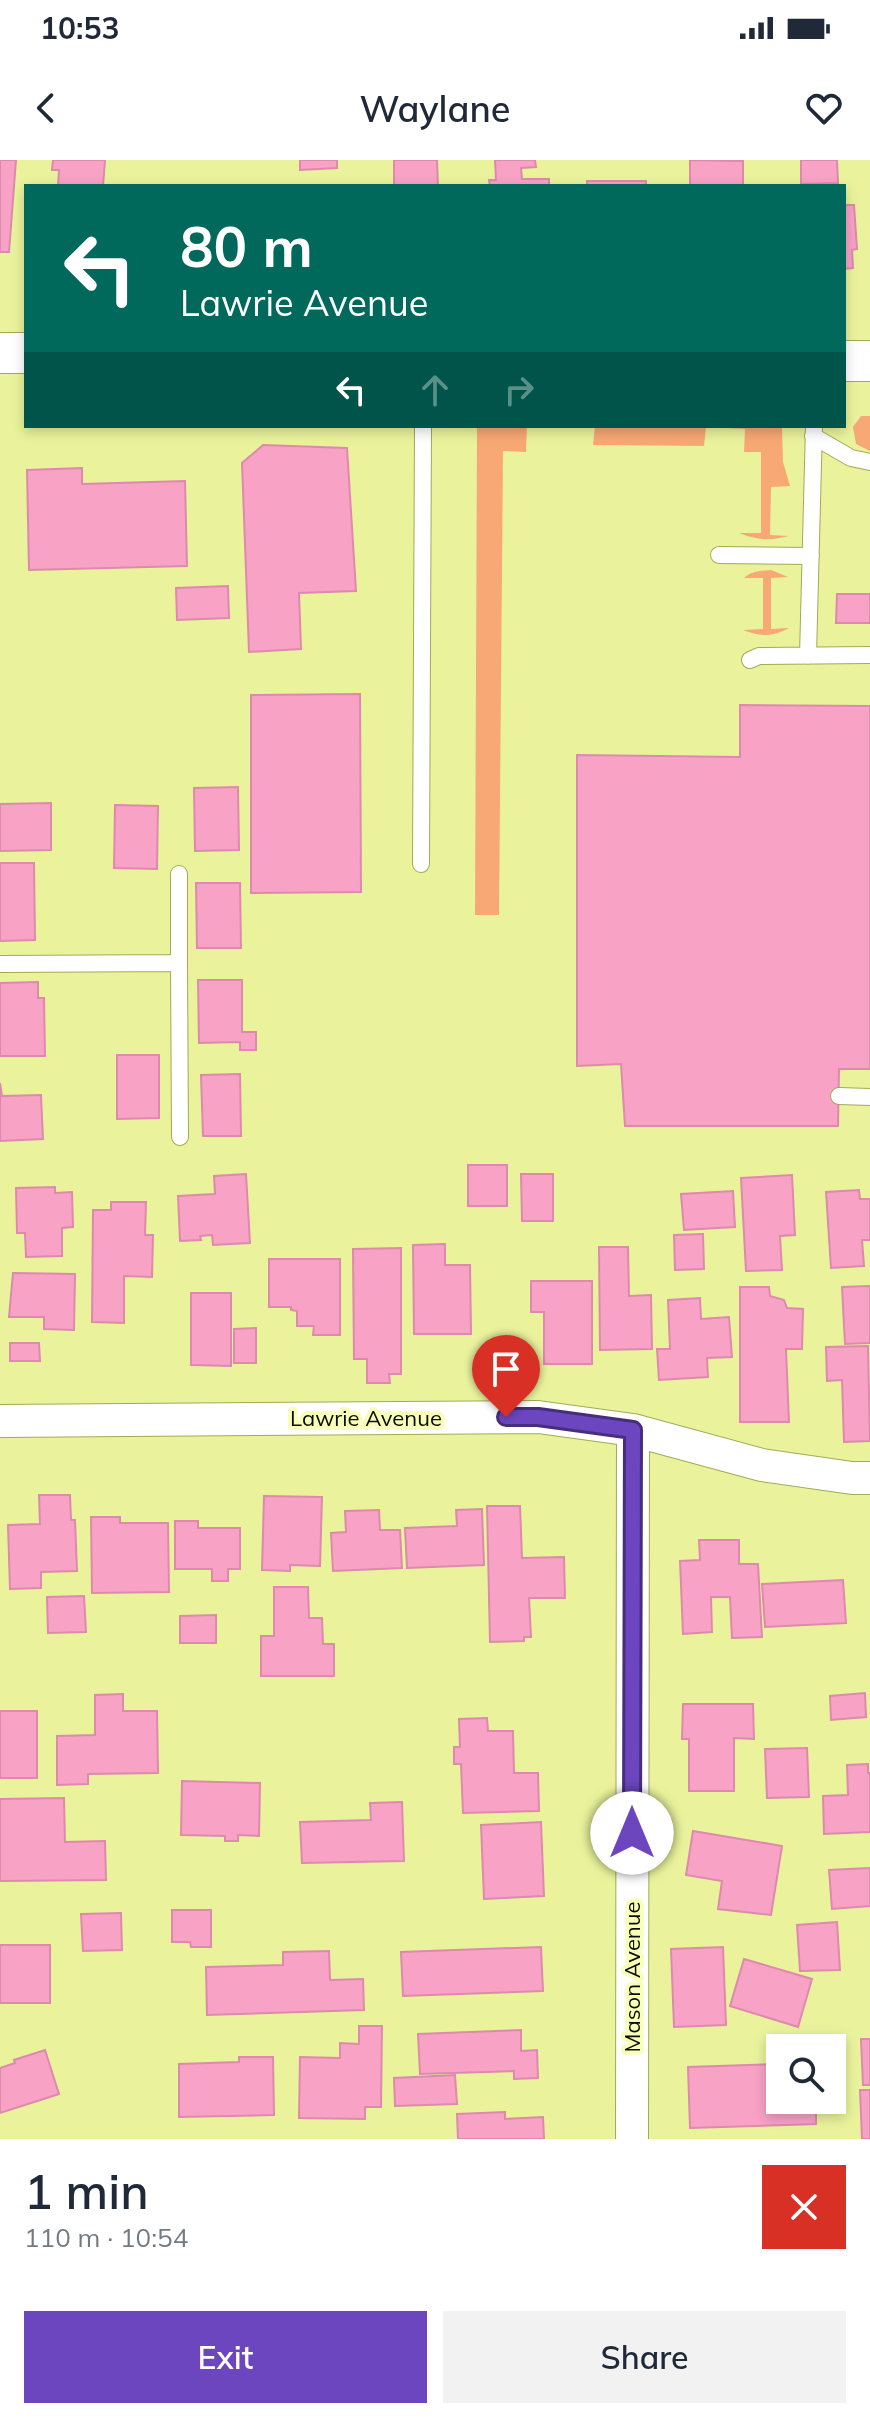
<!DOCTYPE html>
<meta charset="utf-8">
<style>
:root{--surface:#fff;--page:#f2f2f3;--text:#1f2937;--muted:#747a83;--accent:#6c46be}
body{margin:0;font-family:Mulish,sans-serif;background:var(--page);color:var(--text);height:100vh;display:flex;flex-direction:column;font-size:30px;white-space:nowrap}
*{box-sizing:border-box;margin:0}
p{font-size:26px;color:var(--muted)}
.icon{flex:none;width:44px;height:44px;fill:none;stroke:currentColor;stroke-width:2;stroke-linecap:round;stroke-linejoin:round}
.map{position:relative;height:1979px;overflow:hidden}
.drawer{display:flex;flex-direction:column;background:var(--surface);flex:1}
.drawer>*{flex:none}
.banner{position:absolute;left:24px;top:24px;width:822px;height:244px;border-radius:0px;box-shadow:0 4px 12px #0003;background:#00695c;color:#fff;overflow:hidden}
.fabs{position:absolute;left:766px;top:1874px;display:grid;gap:16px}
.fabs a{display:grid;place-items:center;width:80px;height:80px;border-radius:0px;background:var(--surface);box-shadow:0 4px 12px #0003;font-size:40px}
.pin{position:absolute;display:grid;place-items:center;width:68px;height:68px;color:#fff;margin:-82px -34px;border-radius:50% 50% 50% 0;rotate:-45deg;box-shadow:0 0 8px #0007}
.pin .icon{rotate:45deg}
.me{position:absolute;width:88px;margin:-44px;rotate:0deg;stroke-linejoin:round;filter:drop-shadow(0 0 6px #0008)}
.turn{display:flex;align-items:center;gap:28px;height:168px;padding:0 24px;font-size:36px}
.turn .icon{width:104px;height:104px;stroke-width:2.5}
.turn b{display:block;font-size:56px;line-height:68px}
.lanes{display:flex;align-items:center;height:76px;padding:0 24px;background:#0003;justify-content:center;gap:40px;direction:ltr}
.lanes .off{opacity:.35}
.round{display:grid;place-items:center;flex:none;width:84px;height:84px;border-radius:0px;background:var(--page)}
.head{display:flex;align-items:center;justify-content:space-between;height:136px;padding:0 24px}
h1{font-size:48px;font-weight:600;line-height:60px}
.button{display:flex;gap:16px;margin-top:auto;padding:16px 24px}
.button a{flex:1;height:92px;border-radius:0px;background:var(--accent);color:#fff;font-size:32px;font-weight:600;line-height:92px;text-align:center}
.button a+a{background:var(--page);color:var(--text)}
.status{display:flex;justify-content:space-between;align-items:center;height:56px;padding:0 40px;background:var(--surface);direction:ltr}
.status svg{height:22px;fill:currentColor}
header{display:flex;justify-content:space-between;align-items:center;height:104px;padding:0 24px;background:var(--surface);font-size:36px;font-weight:600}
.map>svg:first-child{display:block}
.green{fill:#f8a874}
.building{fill:#f8a2c6;stroke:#dd8aad;stroke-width:2}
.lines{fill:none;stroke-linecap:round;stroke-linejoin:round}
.service-casing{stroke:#a2aa55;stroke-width:18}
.minor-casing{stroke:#a2aa55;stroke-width:34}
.tertiary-casing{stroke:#a2aa55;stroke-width:42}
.service{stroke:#fff;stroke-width:16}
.minor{stroke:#fff;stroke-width:32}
.tertiary{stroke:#fff;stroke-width:40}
.route-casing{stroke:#462e7c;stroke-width:20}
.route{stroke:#6c46be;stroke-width:14}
.labels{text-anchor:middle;stroke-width:8;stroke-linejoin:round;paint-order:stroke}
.street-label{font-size:22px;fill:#0c0d00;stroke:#f7ffba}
</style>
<div class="status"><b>10:53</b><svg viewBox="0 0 49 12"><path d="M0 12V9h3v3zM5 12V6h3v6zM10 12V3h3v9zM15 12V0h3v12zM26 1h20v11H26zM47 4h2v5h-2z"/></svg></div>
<header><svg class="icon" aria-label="back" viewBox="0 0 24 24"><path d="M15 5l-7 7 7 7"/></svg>Waylane<svg class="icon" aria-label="heart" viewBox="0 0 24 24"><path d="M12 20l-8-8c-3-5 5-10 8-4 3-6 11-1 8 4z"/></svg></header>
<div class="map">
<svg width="870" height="1979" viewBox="0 0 870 1979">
<rect width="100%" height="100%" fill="#eaf39c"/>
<path class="green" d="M861,256H870V291L856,284L853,267Z
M477,266H527L526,292L503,291L499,755H475Z
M595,266H782L783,302L790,326L771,327L770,375L789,376C770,381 757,380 739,373H761V292H744L745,269L706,267L704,286L593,285Z
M771,410L788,417L771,418V469L789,468C773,477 760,477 743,470L763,469V418H744C752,411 760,411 771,410Z"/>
<path class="building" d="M0,0H16L9,92H0Z
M53,0H105L103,26H58L59,10H52Z
M300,0H337V8L300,10Z
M394,0H437L438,26H394Z
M495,0H535L536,7L521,8L522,19H549V26H490L489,20H496Z
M690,0L743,1V26H690Z
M801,0H837L838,23L801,24Z
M587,21H646V26H587Z
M844,45H854L857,89L852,90L853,108L844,109Z
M263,285L347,288L356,431L299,433L301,489L249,492L242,303Z
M82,308V324L185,321L187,406L29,410L27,310Z
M228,426L229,458L177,460L176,428Z
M837,434H870V463H836Z
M360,534L361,732L251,733V535Z
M740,545L870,546V909H839L838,966H625L621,904L577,906V595L740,597Z
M238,627L239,690L195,691L194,628Z
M51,643V690L0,691V644Z
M115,645L158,646L157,709L114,708Z
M0,703H34L35,780L0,781Z
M196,723H240L241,788H197Z
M198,820H242V872H256V890H240V882L199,883Z
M38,822V838H44L45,896H0V823Z
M117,895H159V958L117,959Z
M240,914L241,976H203L201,915Z
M0,923L2,936L41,935L43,979L0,981Z
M468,1005H507V1046H468Z
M246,1014L250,1083L213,1085L212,1075L200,1076L201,1080L180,1081L178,1036L215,1034L214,1016Z
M521,1014H553V1061H522Z
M792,1015L795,1075L780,1076L782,1110L746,1111L741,1018Z
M55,1027V1033L72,1032L73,1067L62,1068V1096L26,1097L25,1073H17L16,1028Z
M859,1030L860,1039H870V1080H862L864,1106L831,1108L826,1032Z
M733,1031L735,1067L684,1070L681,1034Z
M111,1042H146L145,1075H153L152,1117L124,1116V1163L92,1162L93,1050H111Z
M703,1074L704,1109L675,1110L674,1075Z
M445,1084V1105H470L471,1174H414L413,1085Z
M599,1087H628L629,1136L651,1135L652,1189L600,1190Z
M401,1088V1214H389L390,1223H367V1199H354L353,1089Z
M269,1099H340V1175H313L314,1166H297V1151L291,1150V1147H269Z
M13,1113L75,1114L74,1170L44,1169V1157H9Z
M531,1121H592V1204H544V1152H531Z
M870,1126V1183L845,1184L842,1127Z
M740,1127H769L770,1136L784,1140L787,1148L803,1149L802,1189H786L789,1262H740Z
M191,1133H231V1206L191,1205Z
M700,1138L701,1159L729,1157L732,1197L707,1198L708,1217L659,1220L657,1189H670L668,1140Z
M256,1168V1203H234V1169Z
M10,1183H39L40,1201H10Z
M868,1186L870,1281L844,1282L842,1220L827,1221L826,1187Z
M39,1335H70L71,1360H75L77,1411L41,1412V1428L10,1429L8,1365L40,1364Z
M264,1336L322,1337L320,1406L290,1405V1411L262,1410Z
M487,1346H520L522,1398L564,1397L565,1438H529L531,1477H524V1481L490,1482Z
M482,1349L484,1405L407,1408L405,1368L457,1366L456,1350Z
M379,1350L380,1370H400L402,1408L333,1411L331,1373L346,1372L345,1351Z
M91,1357H120V1363H168L169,1432L92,1433Z
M175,1361H198V1368H240V1409H228V1421H212V1409H175Z
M699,1380H739V1404H758L762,1477L732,1478L730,1437H711L712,1472L683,1474L680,1401L700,1400Z
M843,1420L846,1463L765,1467L762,1424Z
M274,1427H308L309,1458H322L323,1484H334V1516H261V1476H274Z
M84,1436L86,1472L48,1473L47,1437Z
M216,1455V1483H180V1456Z
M865,1533L866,1557L831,1560L830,1536Z
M123,1534V1551H157L158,1613L88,1614V1624L57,1625V1576L95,1575V1535Z
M683,1544H753L754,1579L734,1578V1631H689V1579H682Z
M0,1551H37V1618H0Z
M487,1558L488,1571H513L514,1613H538L539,1651L463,1653L461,1604H454V1587H460L459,1559Z
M807,1588L809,1637L767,1638L765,1589Z
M868,1604V1613H870V1672L824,1674L823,1636L848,1635L847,1605Z
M182,1621L260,1623L259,1676L238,1675V1681H225V1676L181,1675Z
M64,1638L65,1682L105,1681L106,1720L0,1721V1639Z
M402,1642L404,1701L302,1703L300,1662L371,1660L370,1643Z
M541,1662L544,1736L484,1739L481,1665Z
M693,1671L782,1686L771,1755L718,1749L722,1721L686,1715Z
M870,1708V1746L832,1749L829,1710Z
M172,1750H211V1787H191L190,1782H172Z
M121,1753L122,1790L83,1791L81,1754Z
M837,1762L840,1810L800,1811L797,1765Z
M0,1785H50V1843H0Z
M541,1787L543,1831L403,1836L401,1792Z
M723,1787L726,1865L674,1867L671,1789Z
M329,1791L330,1820L363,1819L364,1850L207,1855L206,1807L283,1805V1792Z
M744,1799L812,1819L798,1867L730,1846Z
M359,1866H382L381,1947H365V1959L299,1958L300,1897L340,1898V1883L359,1884Z
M521,1870V1891L537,1890L538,1918L514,1919V1911L420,1914L418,1874Z
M861,1879H870V1925H863Z
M45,1890L59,1934L0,1953V1908L15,1903L14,1900Z
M239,1897H273L274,1955L179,1957V1904L239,1902Z
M780,1904V1940H816V1964L690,1968L688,1907Z
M455,1915L457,1944L395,1946L394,1918Z
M860,1930H870V1979H862Z
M505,1952V1959L543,1957L544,1979H458L457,1954Z"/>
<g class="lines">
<defs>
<path id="service" d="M813,276L851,298L870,302
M719,395L811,396
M808,496L814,266
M750,500L759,496L870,495
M421,704L423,266
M179,803L180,977
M0,804L179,803V714
M839,936L870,937"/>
<path id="minor" d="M0,1261L538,1257L633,1270L762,1305L852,1318H870
M632,1979L633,1270"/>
<path id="tertiary" d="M0,193H26
M844,201H870"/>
</defs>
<use href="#service" class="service-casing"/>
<use href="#minor" class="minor-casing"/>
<use href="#tertiary" class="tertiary-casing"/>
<use href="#service" class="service"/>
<use href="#minor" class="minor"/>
<use href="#tertiary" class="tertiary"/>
</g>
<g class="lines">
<defs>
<path id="route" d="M506,1257H538L633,1270L632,1673"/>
</defs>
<use href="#route" class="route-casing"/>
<use href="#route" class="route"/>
</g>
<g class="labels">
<g class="street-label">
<text x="366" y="1266">Lawrie Avenue</text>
<text transform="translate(632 1817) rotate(-90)" y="8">Mason Avenue</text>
</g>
</g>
</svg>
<div class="fabs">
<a><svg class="icon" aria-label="search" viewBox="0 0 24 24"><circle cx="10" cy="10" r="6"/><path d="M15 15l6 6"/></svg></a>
</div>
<div class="pin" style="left:506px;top:1257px;background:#d93025"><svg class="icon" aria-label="arrive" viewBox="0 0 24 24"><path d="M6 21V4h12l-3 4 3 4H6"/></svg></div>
<svg class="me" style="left:632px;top:1673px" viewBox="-20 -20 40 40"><circle r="19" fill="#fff"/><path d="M0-13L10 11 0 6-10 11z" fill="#6c46be"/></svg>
<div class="banner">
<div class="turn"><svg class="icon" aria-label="left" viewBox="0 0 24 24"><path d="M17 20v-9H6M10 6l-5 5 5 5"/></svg><div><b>80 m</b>Lawrie Avenue</div></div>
<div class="lanes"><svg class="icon" aria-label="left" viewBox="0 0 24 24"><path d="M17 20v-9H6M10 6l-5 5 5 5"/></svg><svg class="icon off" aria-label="ahead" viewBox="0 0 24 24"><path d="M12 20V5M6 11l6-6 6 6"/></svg><svg class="icon off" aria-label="right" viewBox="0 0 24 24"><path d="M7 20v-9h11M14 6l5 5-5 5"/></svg></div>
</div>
</div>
<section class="drawer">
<div class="head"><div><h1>1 min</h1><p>110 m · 10:54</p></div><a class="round" style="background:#d93025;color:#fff"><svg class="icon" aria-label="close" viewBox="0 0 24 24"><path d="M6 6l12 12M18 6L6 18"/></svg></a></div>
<div class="button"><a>Exit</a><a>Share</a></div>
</section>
